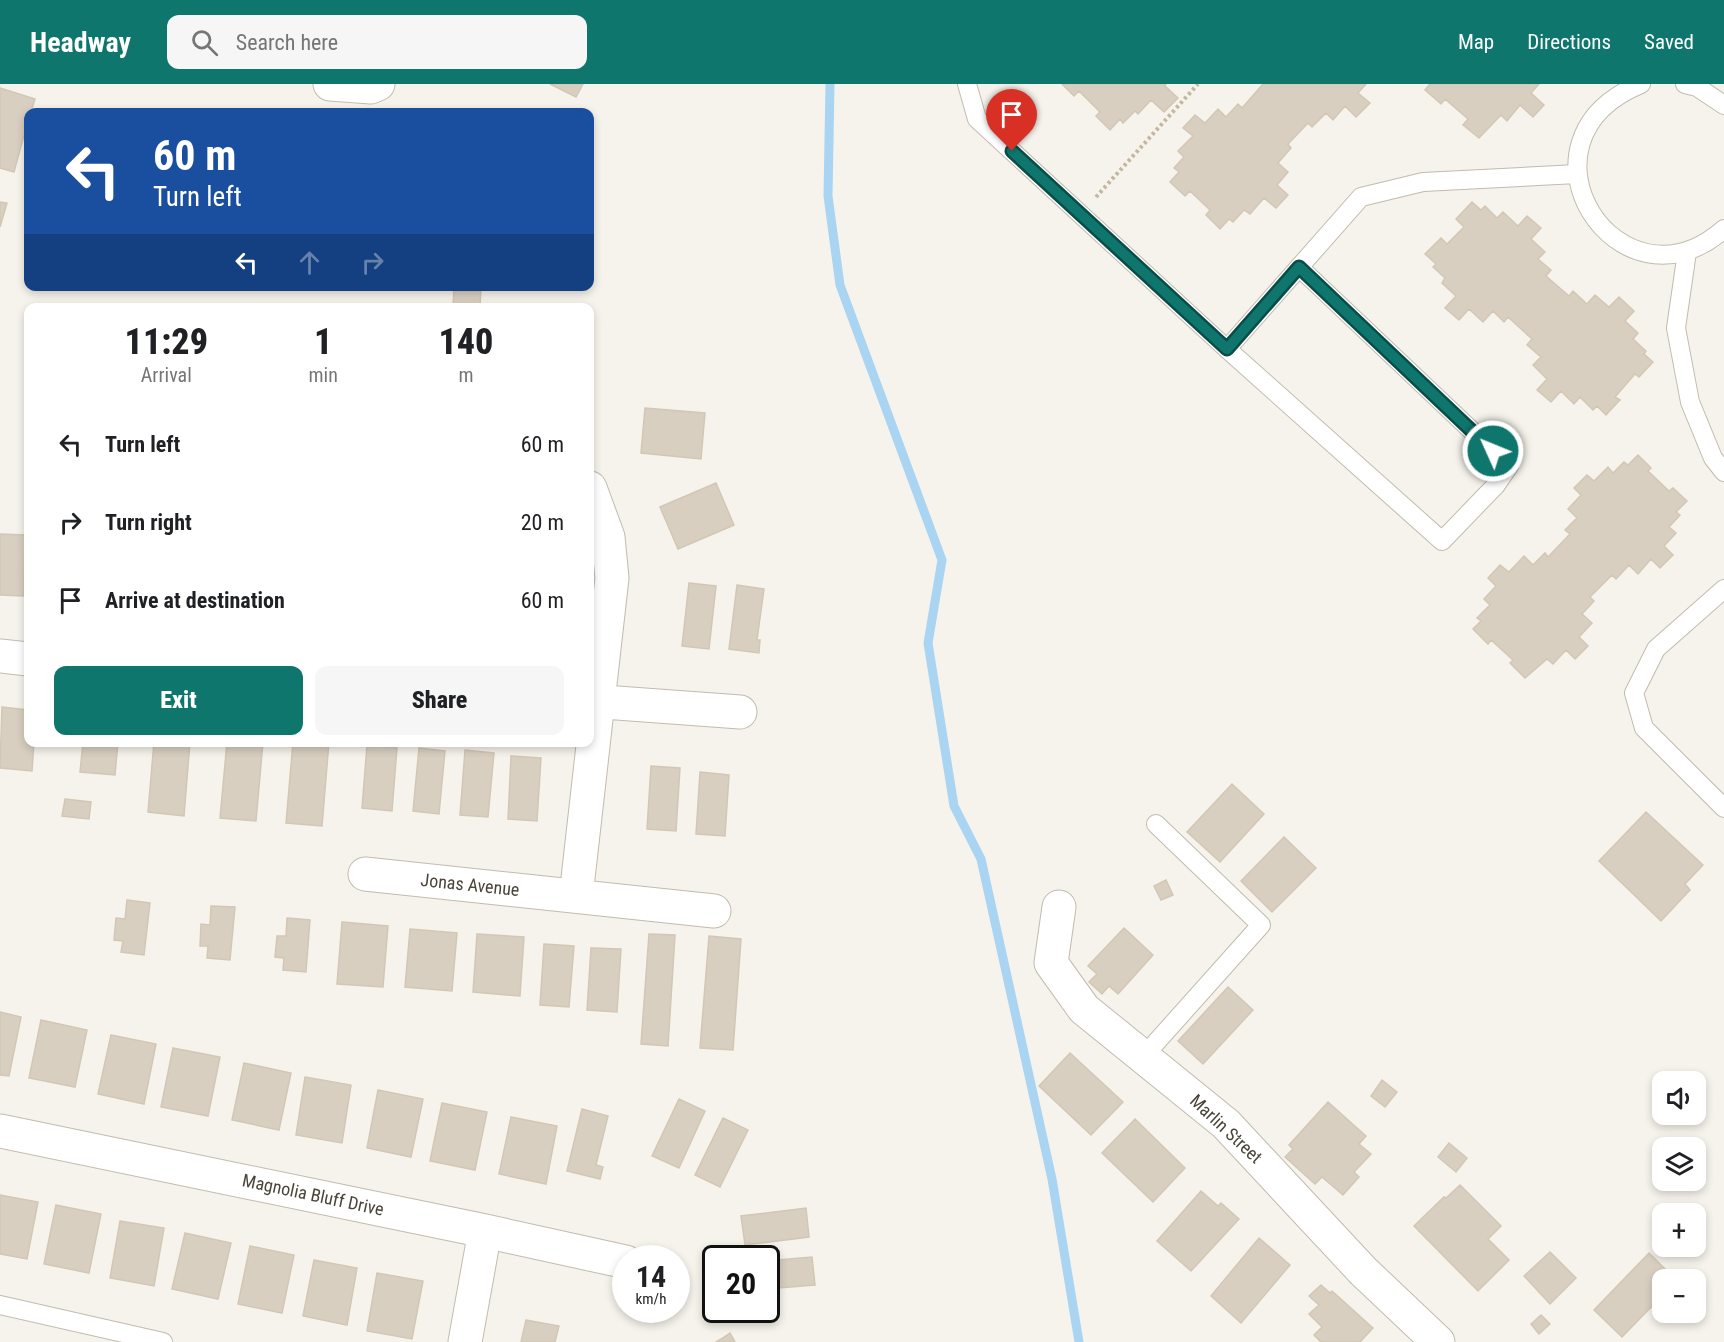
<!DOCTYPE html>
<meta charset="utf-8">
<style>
:root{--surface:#fff;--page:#f6f6f6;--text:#202124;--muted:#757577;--accent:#0f766e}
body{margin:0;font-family:"Roboto Condensed",sans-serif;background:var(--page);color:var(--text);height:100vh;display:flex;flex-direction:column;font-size:22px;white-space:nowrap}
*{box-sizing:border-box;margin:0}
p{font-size:20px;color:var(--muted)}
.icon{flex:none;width:33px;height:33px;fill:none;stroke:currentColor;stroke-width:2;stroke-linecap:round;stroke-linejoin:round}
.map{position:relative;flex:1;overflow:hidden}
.sheet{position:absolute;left:24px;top:219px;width:570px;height:444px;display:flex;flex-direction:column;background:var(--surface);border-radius:12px;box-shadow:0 3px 9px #0003}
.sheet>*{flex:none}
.guide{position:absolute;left:24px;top:24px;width:570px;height:183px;border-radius:12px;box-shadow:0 3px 9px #0003;background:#1a4fa0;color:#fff;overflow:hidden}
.fabs{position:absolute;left:1652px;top:987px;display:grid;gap:12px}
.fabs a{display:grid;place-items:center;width:54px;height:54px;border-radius:12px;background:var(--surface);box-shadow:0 3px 9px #0003;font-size:30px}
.speed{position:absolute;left:612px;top:1161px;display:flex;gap:12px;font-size:30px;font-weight:700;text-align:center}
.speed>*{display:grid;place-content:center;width:78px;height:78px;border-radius:50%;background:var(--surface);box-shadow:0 3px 9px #0003;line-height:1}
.speed small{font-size:15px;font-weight:400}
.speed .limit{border:3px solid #111;border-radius:9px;background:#fff;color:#111}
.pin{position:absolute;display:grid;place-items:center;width:51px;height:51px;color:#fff;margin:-62px -26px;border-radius:50% 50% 50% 0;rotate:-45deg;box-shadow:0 0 6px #0007}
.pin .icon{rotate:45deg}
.me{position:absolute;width:66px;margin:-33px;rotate:314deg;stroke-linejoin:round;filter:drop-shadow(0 0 4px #0008)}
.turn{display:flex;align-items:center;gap:21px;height:126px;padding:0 30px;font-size:27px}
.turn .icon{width:78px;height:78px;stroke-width:2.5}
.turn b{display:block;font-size:42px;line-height:51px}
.lanes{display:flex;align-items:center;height:57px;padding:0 30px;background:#0003;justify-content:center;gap:30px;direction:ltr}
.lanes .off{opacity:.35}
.eta{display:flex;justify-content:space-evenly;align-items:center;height:102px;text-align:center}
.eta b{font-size:36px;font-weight:800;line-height:42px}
.action{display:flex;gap:12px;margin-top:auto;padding:12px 30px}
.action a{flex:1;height:69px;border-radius:12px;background:var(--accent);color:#fff;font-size:24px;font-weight:800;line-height:69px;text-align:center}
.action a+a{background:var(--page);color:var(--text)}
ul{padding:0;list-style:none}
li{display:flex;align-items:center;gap:18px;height:78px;padding:0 30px}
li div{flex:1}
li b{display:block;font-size:22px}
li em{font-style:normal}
header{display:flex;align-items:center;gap:36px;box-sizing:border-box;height:84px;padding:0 30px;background:var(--accent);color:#fff}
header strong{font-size:28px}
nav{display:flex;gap:33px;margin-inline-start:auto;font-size:21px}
.search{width:420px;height:54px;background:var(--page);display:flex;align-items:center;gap:15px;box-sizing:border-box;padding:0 21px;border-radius:12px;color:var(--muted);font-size:22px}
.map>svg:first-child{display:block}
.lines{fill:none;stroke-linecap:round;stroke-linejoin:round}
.stream{stroke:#a9d4f2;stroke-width:9}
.building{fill:#d8cfc1;stroke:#d3c7b4;stroke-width:1.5}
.service-casing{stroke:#c2bbae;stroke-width:20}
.minor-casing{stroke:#c2bbae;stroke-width:35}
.path{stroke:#c4b79f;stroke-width:4;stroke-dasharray:3 3;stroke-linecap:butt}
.service{stroke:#fff;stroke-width:18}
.minor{stroke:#fff;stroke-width:33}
.route-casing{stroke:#0a4d48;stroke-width:15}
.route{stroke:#0f766e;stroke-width:10}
.labels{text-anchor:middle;stroke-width:6;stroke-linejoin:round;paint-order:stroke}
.street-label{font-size:18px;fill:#4b4439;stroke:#fff}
</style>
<header>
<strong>Headway</strong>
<div class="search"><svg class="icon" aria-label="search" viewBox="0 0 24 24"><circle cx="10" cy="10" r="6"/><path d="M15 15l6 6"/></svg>Search here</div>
<nav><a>Map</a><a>Directions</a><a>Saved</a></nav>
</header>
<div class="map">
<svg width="1724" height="1258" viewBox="0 0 1724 1258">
<rect width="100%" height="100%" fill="#f6f3ec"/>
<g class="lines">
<path class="stream" d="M830,0L828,112L840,201L942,476L928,559L954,722L981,775L1052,1095L1079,1258"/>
</g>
<path class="building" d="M550,0H583L576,13Z
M1062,0H1166L1165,2L1178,14L1164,28L1151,16L1138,30L1135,27L1123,39L1120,35L1110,46L1096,32L1100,28L1079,7L1074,12Z
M1263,0H1366L1358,9L1370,19L1356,33L1345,22L1333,36L1326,29L1312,43L1308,39L1288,60L1291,64L1278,79L1288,88L1277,101L1288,111L1276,124L1264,114L1250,130L1244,126L1233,138L1229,135L1220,145L1206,131L1210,126L1190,107L1185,112L1170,98L1179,88L1174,84L1184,73L1178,67L1193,52L1183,44L1195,31L1205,39L1218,25L1226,33L1238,20L1242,24Z
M1430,0H1539L1531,9L1544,21L1533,33L1520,21L1507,37L1501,31L1479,54L1463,41L1468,35L1445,15L1441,20L1425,6Z
M0,4L35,15L31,28H28V37L14,88L0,84Z
M0,118L7,119L0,143Z
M1472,118L1481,126L1485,122L1497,134L1503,128L1518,142L1527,132L1541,144L1531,155L1545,168L1538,175L1551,186L1546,192L1569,212L1573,207L1587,220L1595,211L1609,223L1619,213L1634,227L1625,237L1638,249L1633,255L1646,267L1644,270L1653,278L1639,293L1635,290L1615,313L1620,316L1606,331L1597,322L1593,326L1580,313L1574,320L1561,307L1551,318L1537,306L1547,295L1533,281L1541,273L1527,261L1532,255L1508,233L1504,238L1493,227L1483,238L1469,225L1459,236L1445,224L1456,212L1442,199L1445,194L1433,183L1436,180L1425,170L1441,154L1447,160L1464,143L1456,135Z
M454,202H481L480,224H453Z
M645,324L705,329L701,375L641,369Z
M1638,371L1651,384L1648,387L1669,407L1673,404L1687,417L1676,428L1680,431L1669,443L1676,449L1664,462L1673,471L1660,484L1651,475L1638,490L1629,481L1616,495L1612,491L1590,513L1594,517L1582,530L1592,539L1579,553L1588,562L1575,575L1566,566L1553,580L1547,575L1525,594L1510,579L1513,576L1491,556L1488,560L1473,545L1481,537L1477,534L1490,521L1484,515L1496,502L1488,494L1500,481L1509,488L1524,472L1533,481L1545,469L1548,473L1570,450L1565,446L1577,434L1568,425L1581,411L1574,404L1587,391L1594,397L1608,383L1613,389L1624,378L1628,381Z
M716,399L734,441L678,465L660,423Z
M0,450L25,451L24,512L0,511Z
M689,499L716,502L709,565L682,562Z
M737,501L764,505L757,556H760L759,569L729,565Z
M2,623L28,626V658H34L32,687L0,684Z
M83,658H118L115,691L80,688Z
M154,658H190L184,732L148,728Z
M227,658H263L256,737L220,734Z
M293,658H329L322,742L286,739Z
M367,661L397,664L392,727L362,724Z
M419,664L445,667L439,730L413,727Z
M465,666L494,669L488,733L460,731Z
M511,672L541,674L537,737L508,735Z
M651,682L680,684L676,747L647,745Z
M700,688L729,691L725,752L696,750Z
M1232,700L1264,730L1220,778L1187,748Z
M65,715L91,718L89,735L62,732Z
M1646,728L1703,781L1685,800L1690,806L1661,837L1599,777Z
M1284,753L1316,784L1272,828L1241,797Z
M1166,796L1173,811L1161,816L1154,802Z
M127,816L150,819L144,871L121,868L123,857L114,856L116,834L125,835Z
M211,822L235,823L230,876L207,874L208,862H200L201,840L210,841Z
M287,834L310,836L306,888L283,886L284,874L275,873L277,852H286Z
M342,838L388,842L383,903L337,900Z
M1124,844L1153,871L1118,910L1109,902L1102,910L1089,898L1097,890L1088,882Z
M410,845L457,849L452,907L405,903Z
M477,850L524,853L520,912L473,908Z
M649,850L675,851L668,962L641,960Z
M709,852L741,855L733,966L700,964Z
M544,860L574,862L569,923L540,921Z
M591,864L621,865L617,928L587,926Z
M1228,903L1253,926L1203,980L1178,957Z
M0,928L21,933L9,992L0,991Z
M41,936L87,946L75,1003L29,994Z
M111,951L156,960L144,1020L98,1010Z
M173,964L220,973L208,1032L161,1023Z
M1070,969L1123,1018L1091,1051L1039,1002Z
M244,979L291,989L279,1046L232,1036Z
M305,993L351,1001L342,1059L296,1051Z
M1382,996L1397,1008L1385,1023L1371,1012Z
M378,1006L423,1015L411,1073L367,1064Z
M679,1015L705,1027L679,1084L652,1072Z
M1328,1018L1366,1052L1359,1060L1371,1070L1354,1088L1359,1093L1343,1111L1322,1093L1315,1100L1285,1073L1293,1065L1289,1061Z
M442,1019L487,1028L475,1086L430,1077Z
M582,1025L608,1032L596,1081L603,1083L600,1095L567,1087Z
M511,1033L557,1042L546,1100L499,1090Z
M723,1034L748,1046L720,1103L695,1091Z
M1135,1035L1185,1084L1153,1118L1102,1069Z
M1449,1059L1467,1074L1456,1088L1438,1073Z
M1460,1101L1501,1142L1488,1155L1509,1176L1478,1207L1414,1142L1444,1113L1446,1114Z
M1201,1107L1218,1122L1221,1119L1239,1135L1191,1187L1157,1157Z
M0,1111L38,1118L27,1175L0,1170Z
M56,1121L101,1130L89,1189L44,1180Z
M806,1124L809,1153L745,1161L741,1132Z
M120,1137L164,1144L154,1202L110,1194Z
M185,1149L231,1159L218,1215L172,1205Z
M1259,1154L1290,1181L1241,1239L1211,1212Z
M250,1162L294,1171L282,1229L238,1220Z
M1550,1168L1576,1194L1550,1220L1524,1192Z
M1649,1169L1676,1196H1662V1212L1622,1253L1594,1226Z
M812,1173L815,1201L766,1205V1177Z
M314,1176L357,1184L347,1241L303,1232Z
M377,1189L423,1197L412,1255L367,1247Z
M1321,1201L1330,1209L1332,1207L1373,1244L1360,1258H1321L1314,1251L1322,1243L1309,1230L1319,1221L1309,1212Z
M1541,1231L1550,1240L1539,1250L1531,1240Z
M526,1236L559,1242L555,1258H521Z
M730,1249L735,1258H716L721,1255Z"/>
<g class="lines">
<defs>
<path id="service" d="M967,0L977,35L1227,265L1442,457L1496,401L1509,382L1299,183
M1641,0C1502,57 1619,237 1724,145
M1685,0L1697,3L1724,21
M1687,168L1676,244L1690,318L1713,374L1724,388
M1227,265L1361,113L1423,98L1577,90
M1724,505L1656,565L1634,609L1644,644L1724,724
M1143,973L1261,841L1156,740
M0,1221L163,1258"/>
<path id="minor" d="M330,0L371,3L378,0
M0,572L28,575
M590,617L740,628
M365,790L714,827
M576,812L612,494L608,453L590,404
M1059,823L1051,879L1084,925L1226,1040L1363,1187L1438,1258
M0,1047L485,1147L626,1178
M465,1258L485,1147"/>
</defs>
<use href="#service" class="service-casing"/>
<use href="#minor" class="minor-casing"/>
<path class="path" d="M1096,113L1198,0"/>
<use href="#service" class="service"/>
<use href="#minor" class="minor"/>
</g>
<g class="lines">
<defs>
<path id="route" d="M1012,67L1227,265L1299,183L1493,367"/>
</defs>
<use href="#route" class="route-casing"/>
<use href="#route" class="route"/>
</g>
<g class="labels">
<g class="street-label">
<text transform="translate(470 801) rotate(6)" y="6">Jonas Avenue</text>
<text transform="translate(1226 1045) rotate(43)" y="6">Marlin Street</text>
<text transform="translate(313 1111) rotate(12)" y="6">Magnolia Bluff Drive</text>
</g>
</g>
</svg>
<div class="fabs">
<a><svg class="icon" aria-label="sound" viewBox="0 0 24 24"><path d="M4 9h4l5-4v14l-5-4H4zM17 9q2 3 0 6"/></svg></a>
<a><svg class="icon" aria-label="layers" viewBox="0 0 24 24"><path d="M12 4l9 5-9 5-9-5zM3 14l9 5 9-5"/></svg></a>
<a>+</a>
<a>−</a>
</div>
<div class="speed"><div>14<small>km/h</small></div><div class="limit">20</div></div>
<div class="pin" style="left:1012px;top:67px;background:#d93025"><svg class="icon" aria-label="arrive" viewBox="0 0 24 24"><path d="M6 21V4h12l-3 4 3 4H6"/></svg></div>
<svg class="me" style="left:1493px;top:367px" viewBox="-20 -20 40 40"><circle r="17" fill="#0f766e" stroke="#fff" stroke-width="3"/><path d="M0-11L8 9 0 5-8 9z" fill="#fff"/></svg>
<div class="guide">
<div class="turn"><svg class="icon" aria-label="left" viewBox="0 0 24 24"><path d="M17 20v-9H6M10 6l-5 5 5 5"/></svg><div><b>60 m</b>Turn left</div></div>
<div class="lanes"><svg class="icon" aria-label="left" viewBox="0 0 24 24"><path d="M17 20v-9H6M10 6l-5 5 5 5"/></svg><svg class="icon off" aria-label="ahead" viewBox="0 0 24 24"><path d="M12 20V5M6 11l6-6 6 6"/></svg><svg class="icon off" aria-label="right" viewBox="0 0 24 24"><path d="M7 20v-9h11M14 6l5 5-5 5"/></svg></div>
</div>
<section class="sheet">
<div class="eta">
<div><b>11:29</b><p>Arrival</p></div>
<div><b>1</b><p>min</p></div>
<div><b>140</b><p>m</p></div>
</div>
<ul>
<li><svg class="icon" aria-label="left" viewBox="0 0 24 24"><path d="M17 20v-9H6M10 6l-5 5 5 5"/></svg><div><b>Turn left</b></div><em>60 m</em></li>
<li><svg class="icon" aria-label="right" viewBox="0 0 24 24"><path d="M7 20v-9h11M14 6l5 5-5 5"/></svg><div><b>Turn right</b></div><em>20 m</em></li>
<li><svg class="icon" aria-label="arrive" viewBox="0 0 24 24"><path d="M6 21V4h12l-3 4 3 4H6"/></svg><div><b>Arrive at destination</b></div><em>60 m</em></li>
</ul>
<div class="action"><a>Exit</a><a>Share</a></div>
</section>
</div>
